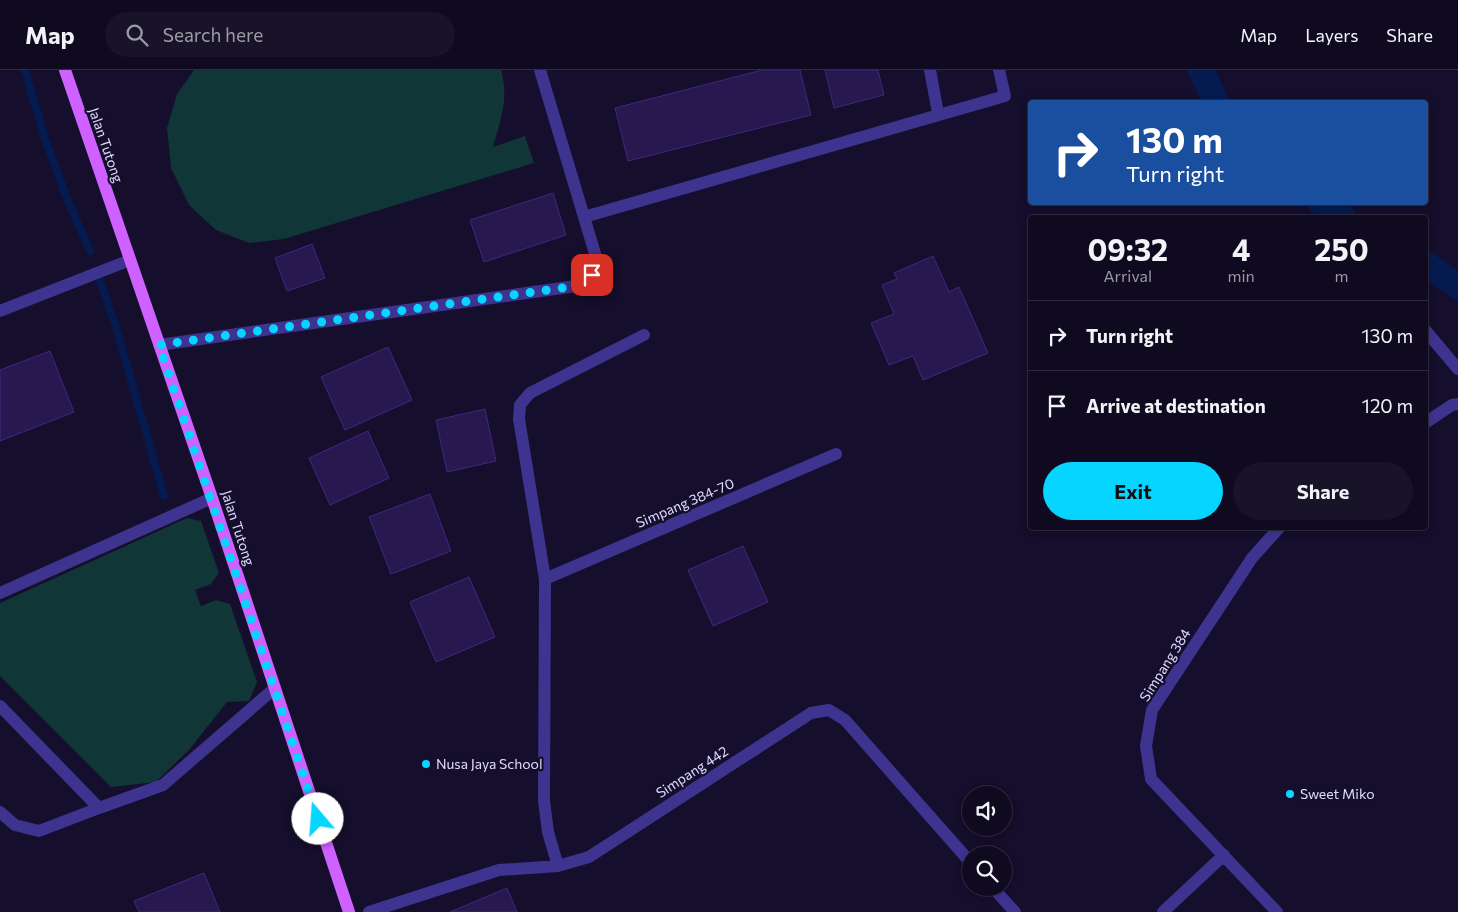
<!DOCTYPE html>
<style>
:root{--surface:#100a21;--page:#19132a;--text:#f1f3f6;--muted:#9c9aa5;--line:#302b3f;--accent:#06d5ff}
body{margin:0;font-family:Commissioner,sans-serif;background:var(--page);color:var(--text);height:100vh;display:flex;flex-direction:column;font-size:19px;white-space:nowrap}
*{box-sizing:border-box;margin:0}
p{font-size:16px;color:var(--muted)}
.icon{flex:none;width:28px;height:28px;fill:none;stroke:currentColor;stroke-width:2;stroke-linecap:round;stroke-linejoin:round}
.map{position:relative;flex:1;overflow:hidden}
.side{position:absolute;left:1028px;top:145px;width:400px;height:315px;display:flex;flex-direction:column;background:var(--surface);border-radius:5px;box-shadow:0 2px 8px #0003,0 0 0 1px var(--line)}
.side>*{flex:none}
.top-card{position:absolute;left:1028px;top:30px;width:400px;height:105px;border-radius:5px;box-shadow:0 2px 8px #0003,0 0 0 1px var(--line);background:#1a4fa0;color:#fff;overflow:hidden}
.controls{position:absolute;left:962px;top:716px;display:grid;gap:10px}
.controls a{display:grid;place-items:center;width:50px;height:50px;border-radius:50%;background:var(--surface);box-shadow:0 2px 8px #0003,0 0 0 1px var(--line);font-size:25px}
.pin{position:absolute;display:grid;place-items:center;width:42px;height:42px;color:#fff;margin:-21px;border-radius:10px;box-shadow:0 2px 8px #0006}
.me{position:absolute;width:55px;margin:-28px;rotate:342deg;stroke-linejoin:round;filter:drop-shadow(0 0 4px #0008)}
.turn{display:flex;align-items:center;gap:18px;height:105px;padding:0 15px;font-size:22px}
.turn .icon{width:65px;height:65px;stroke-width:2.5}
.turn b{display:block;font-size:35px;line-height:42px}
.eta{display:flex;justify-content:space-evenly;align-items:center;height:85px;text-align:center}
.eta b{font-size:30px;font-weight:700;line-height:35px}
.action{display:flex;gap:10px;margin-top:auto;padding:10px 15px}
.action a{flex:1;height:58px;border-radius:30px;background:var(--accent);color:#111;font-size:20px;font-weight:700;line-height:58px;text-align:center}
.action a+a{background:var(--page);color:var(--text)}
ul{padding:0;list-style:none}
li{display:flex;align-items:center;gap:15px;height:70px;padding:0 15px;border-top:1px solid var(--line)}
li div{flex:1}
li b{display:block;font-size:19px}
li em{font-style:normal}
header{display:flex;align-items:center;gap:30px;box-sizing:border-box;height:70px;padding:0 25px;background:var(--surface);border-bottom:1px solid var(--line)}
header strong{font-size:24px}
nav{display:flex;gap:28px;margin-inline-start:auto;font-size:18px}
.search{width:350px;height:45px;background:var(--page);display:flex;align-items:center;gap:12px;box-sizing:border-box;padding:0 18px;border-radius:28px;color:var(--muted);font-size:19px}
.map>svg:first-child{display:block}
.green{fill:#103637}
.lines{fill:none;stroke-linecap:round;stroke-linejoin:round}
.stream{stroke:#051b4f;stroke-width:8}
.canal{stroke:#051b4f;stroke-width:26}
.building{fill:#27184f;stroke:#3f287e}
.minor{stroke:#3e3490;stroke-width:12}
.major{stroke:#ce61ff;stroke-width:12}
.route{stroke:#06d5ff;stroke-width:9;stroke-dasharray:0 16.2}
.poi-dot{fill:#06d5ff;stroke:#150e2c;stroke-width:2}
.labels{text-anchor:middle;stroke-width:4.5;stroke-linejoin:round;paint-order:stroke}
.street-label{font-size:14px;fill:#e0daff;stroke:#150e2c}
.poi-label{font-size:14px;fill:#e0daff;stroke:#150e2c;text-anchor:start}
</style>
<header>
<strong>Map</strong>
<div class="search"><svg class="icon" aria-label="search" viewBox="0 0 24 24"><circle cx="10" cy="10" r="6"/><path d="M15 15l6 6"/></svg>Search here</div>
<nav><a>Map</a><a>Layers</a><a>Share</a></nav>
</header>
<div class="map">
<svg width="1458" height="842" viewBox="0 0 1458 842">
<rect width="100%" height="100%" fill="#150e2c"/>
<path class="green" d="M194,0H501C509,28 501,50 493,77L525,66L534,93L284,169L249,173L216,160L189,135L171,98L167,58L177,24Z
M187,448L201,451L219,503L211,514L195,520L201,536L216,530L230,534L257,612L249,631L227,632L189,680L156,712L111,717L0,606V533Z"/>
<g class="lines">
<path class="stream" d="M25,0L44,66L68,131L90,181
M98,205L118,264L164,426"/>
<path class="canal" d="M1201,0L1216,32
M1320,132L1344,148
M1425,194L1458,216"/>
</g>
<path class="building" d="M762,0H800L811,45L628,91L615,38Z
M825,0H878L884,25L834,38Z
M553,123L566,165L484,192L470,150Z
M312,174L325,208L287,221L275,188Z
M933,186L949,222L959,217L988,283L923,310L913,286L889,295L871,253L894,244L882,215L897,209L894,203Z
M388,277L412,330L345,360L321,307Z
M50,281L74,342L0,371V300Z
M485,339L496,391L447,402L436,350Z
M368,361L389,408L330,435L309,388Z
M430,424L451,481L391,504L369,447Z
M743,476L768,532L713,556L688,500Z
M469,507L495,567L436,592L410,532Z
M204,803L220,842H139L134,831Z
M507,818L517,842H450Z"/>
<g class="lines">
<path class="minor" d="M930,0L938,43
M584,147L1005,26L999,0
M0,241L130,190
M1425,260L1458,299
M159,275L576,216L592,205L596,187L540,0
M1425,353L1452,335L1458,334
M545,509L836,384
M0,523L212,428
M0,636L99,738L163,715L275,618
M0,742L15,755L39,761L99,738
M558,796L548,762L544,731L545,509L519,349L520,335L530,323L644,265
M993,818L1015,842
M369,842L499,800L558,796L589,787L811,643L829,640L845,650L971,793
M1163,842L1224,785
M1277,842L1151,709L1146,676L1152,640L1252,488L1279,458"/>
<path class="major" d="M65,0L212,428L349,842"/>
</g>
<g class="lines">
<path class="route" d="M318,749L159,275L576,216L592,205"/>
</g>
<g class="poi-dot">
<circle cx="426" cy="694" r="5"/>
<circle cx="1290" cy="724" r="5"/>
</g>
<g class="labels">
<g class="street-label">
<text transform="translate(106 75) rotate(71)" y="5">Jalan Tutong</text>
<text transform="translate(685 433) rotate(-23)" y="5">Simpang 384-70</text>
<text transform="translate(238 458) rotate(72)" y="5">Jalan Tutong</text>
<text transform="translate(1165 595) rotate(-58)" y="5">Simpang 384</text>
<text transform="translate(692 702) rotate(-33)" y="5">Simpang 442</text>
</g>
<g class="poi-label">
<text x="436" y="699">Nusa Jaya School</text>
<text x="1300" y="729">Sweet Miko</text>
</g>
</g>
</svg>
<div class="controls">
<a><svg class="icon" aria-label="sound" viewBox="0 0 24 24"><path d="M4 9h4l5-4v14l-5-4H4zM17 9q2 3 0 6"/></svg></a>
<a><svg class="icon" aria-label="search" viewBox="0 0 24 24"><circle cx="10" cy="10" r="6"/><path d="M15 15l6 6"/></svg></a>
</div>
<div class="pin" style="left:592px;top:205px;background:#d93025"><svg class="icon" aria-label="arrive" viewBox="0 0 24 24"><path d="M6 21V4h12l-3 4 3 4H6"/></svg></div>
<svg class="me" style="left:318px;top:749px" viewBox="-20 -20 40 40"><circle r="19" fill="#fff"/><path d="M0-13L10 11 0 6-10 11z" fill="#06d5ff"/></svg>
<div class="top-card">
<div class="turn"><svg class="icon" aria-label="right" viewBox="0 0 24 24"><path d="M7 20v-9h11M14 6l5 5-5 5"/></svg><div><b>130 m</b>Turn right</div></div>
</div>
<section class="side">
<div class="eta">
<div><b>09:32</b><p>Arrival</p></div>
<div><b>4</b><p>min</p></div>
<div><b>250</b><p>m</p></div>
</div>
<ul>
<li><svg class="icon" aria-label="right" viewBox="0 0 24 24"><path d="M7 20v-9h11M14 6l5 5-5 5"/></svg><div><b>Turn right</b></div><em>130 m</em></li>
<li><svg class="icon" aria-label="arrive" viewBox="0 0 24 24"><path d="M6 21V4h12l-3 4 3 4H6"/></svg><div><b>Arrive at destination</b></div><em>120 m</em></li>
</ul>
<div class="action"><a>Exit</a><a>Share</a></div>
</section>
</div>
